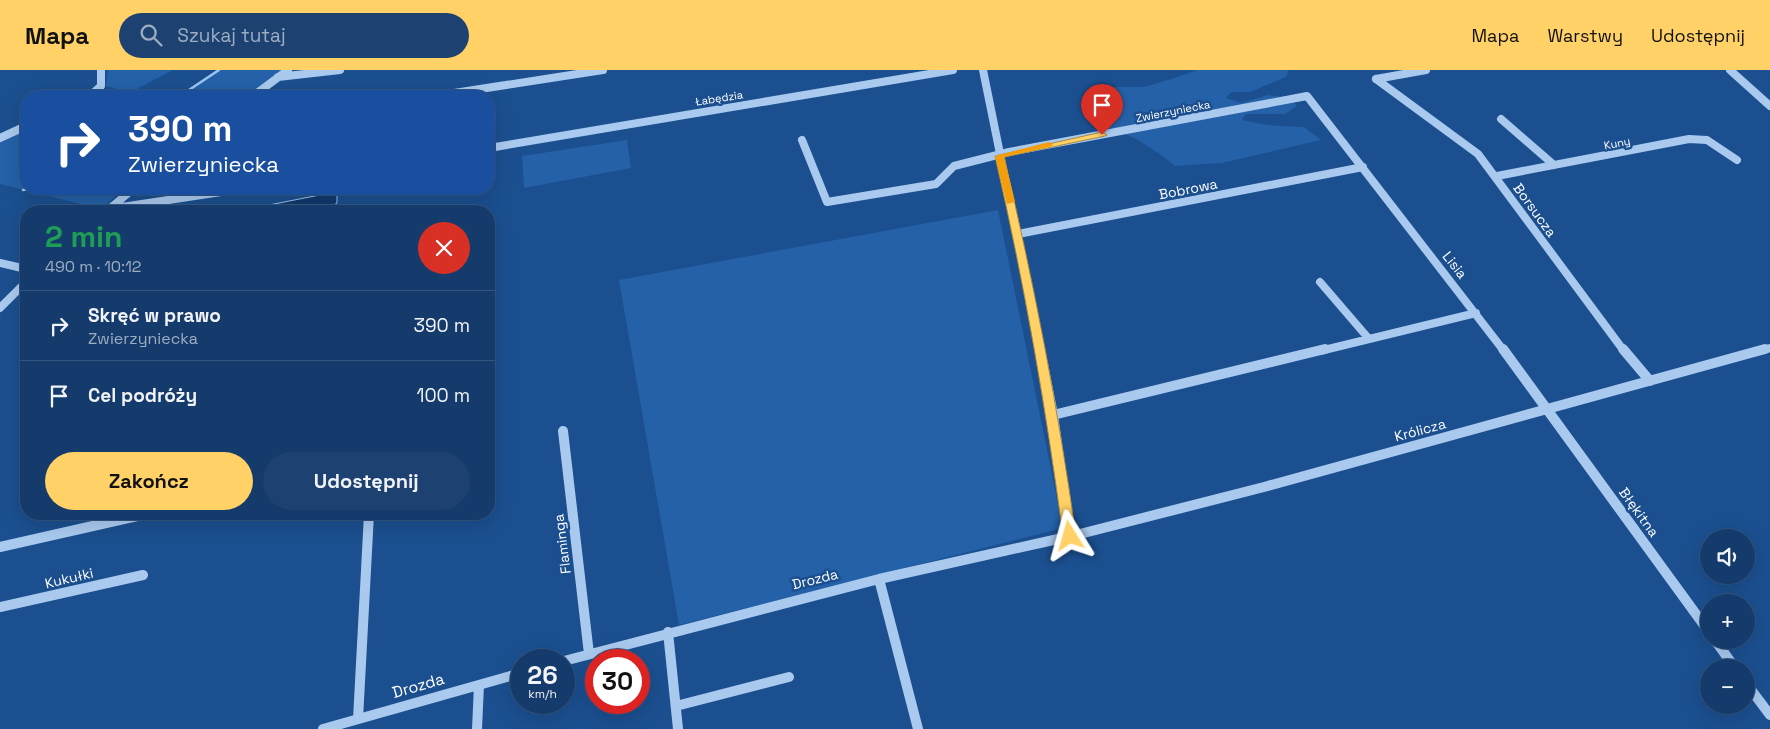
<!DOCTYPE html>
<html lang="pl">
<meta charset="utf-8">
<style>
:root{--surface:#143b6b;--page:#1d4271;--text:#f1f3f6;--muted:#9dadc1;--line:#33557e;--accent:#ffd166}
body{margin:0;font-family:"Space Grotesk",sans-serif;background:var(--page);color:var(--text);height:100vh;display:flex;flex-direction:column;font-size:19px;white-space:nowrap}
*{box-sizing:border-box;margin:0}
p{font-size:16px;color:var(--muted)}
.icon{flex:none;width:28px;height:28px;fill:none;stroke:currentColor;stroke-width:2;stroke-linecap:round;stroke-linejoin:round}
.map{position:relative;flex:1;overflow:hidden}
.drawer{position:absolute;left:20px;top:135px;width:475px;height:315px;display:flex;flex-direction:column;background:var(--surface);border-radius:20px;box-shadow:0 5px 20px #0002,0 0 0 1px var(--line)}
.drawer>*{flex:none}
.guide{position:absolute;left:20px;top:20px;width:475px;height:105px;border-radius:20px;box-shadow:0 5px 20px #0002,0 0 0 1px var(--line);background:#1a4fa0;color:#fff;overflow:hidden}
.fabs{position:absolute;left:1700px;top:459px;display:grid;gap:10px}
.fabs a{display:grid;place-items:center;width:55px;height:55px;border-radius:50%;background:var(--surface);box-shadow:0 5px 20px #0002,0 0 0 1px var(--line);font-size:25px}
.speed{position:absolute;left:510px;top:579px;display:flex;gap:10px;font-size:25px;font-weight:700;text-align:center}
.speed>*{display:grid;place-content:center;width:65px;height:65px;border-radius:50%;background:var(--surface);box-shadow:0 5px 20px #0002,0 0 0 1px var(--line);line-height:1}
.speed small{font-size:12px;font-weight:400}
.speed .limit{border:8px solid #d22;background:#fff;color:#111}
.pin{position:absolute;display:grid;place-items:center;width:42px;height:42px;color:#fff;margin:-51px -21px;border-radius:50% 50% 50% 0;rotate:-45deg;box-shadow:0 0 5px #0007}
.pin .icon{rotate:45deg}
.me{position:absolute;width:55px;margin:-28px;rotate:352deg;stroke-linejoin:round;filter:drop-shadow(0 0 4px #0008)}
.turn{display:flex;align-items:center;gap:18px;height:105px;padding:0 25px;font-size:22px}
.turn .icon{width:65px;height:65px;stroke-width:2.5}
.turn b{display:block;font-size:35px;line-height:42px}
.round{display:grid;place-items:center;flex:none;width:52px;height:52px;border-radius:26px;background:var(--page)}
.summary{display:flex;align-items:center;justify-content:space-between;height:85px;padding:0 25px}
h1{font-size:30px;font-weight:600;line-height:38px;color:#1e9e55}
.cta{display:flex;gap:10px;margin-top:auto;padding:10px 25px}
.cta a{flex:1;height:58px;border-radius:30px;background:var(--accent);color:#111;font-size:20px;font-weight:600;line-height:58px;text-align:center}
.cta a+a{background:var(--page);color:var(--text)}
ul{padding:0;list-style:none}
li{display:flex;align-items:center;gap:15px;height:70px;padding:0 25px;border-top:1px solid var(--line)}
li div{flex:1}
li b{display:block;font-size:19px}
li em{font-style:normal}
header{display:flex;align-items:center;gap:30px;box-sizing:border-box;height:70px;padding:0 25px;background:var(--accent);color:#111}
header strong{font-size:24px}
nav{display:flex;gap:28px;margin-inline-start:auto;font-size:18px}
.search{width:350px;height:45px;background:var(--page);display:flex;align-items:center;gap:12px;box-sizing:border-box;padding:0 18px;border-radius:28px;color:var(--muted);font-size:19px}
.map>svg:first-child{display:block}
.green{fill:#2461a8}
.water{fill:#123a6d;stroke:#9cc4f0}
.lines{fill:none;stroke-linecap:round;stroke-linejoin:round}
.stream{stroke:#9cc4f0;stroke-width:2.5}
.minor-far1{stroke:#a9c9ee;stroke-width:8}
.minor{stroke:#a9c9ee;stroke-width:10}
.route{fill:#ffd166;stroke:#a68842}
.slow{fill:#f59e0b}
.labels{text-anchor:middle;stroke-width:5;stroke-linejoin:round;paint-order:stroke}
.far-street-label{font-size:11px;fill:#fff;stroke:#1b4f8f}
.street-label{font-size:14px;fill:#fff;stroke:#1b4f8f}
.near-street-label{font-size:16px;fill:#fff;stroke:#1b4f8f}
</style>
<header>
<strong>Mapa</strong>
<div class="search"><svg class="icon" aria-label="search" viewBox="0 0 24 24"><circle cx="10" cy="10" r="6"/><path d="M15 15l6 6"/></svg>Szukaj tutaj</div>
<nav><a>Mapa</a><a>Warstwy</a><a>Udostępnij</a></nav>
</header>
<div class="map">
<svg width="1770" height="659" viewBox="0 0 1770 659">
<rect width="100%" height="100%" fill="#1b4f8f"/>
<path class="green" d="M108,0H173L129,23L106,16Z
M217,0H281L246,26H177Z
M1197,0H1289L1286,7L1250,22H1231L1226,28L1241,33L1268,25L1290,28L1297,36L1285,44H1246L1242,50L1267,55L1304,57L1321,70L1222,93L1175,96C1159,83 1144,72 1125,64C1111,59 1096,58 1085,48L1091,40L1102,34L1100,25C1115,11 1131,20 1148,16C1164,11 1182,6 1197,0Z
M26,59V119H124L101,139L0,114V71Z
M627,70L631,98L524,118L522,86Z
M998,140L1063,458L679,555L619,210Z"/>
<path class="water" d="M335,122H337V133L325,141H265L269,135Z"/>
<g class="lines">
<path class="stream" d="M180,26L219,0
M23,120L28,119"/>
<path class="minor-far1" d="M983,0L1040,281
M1730,0L1770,36
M278,7L340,0
M1376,9L1478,84L1624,281
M1376,9L1426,0
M90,26L101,16V0
M253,26L288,0
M435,26L603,0
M1501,49L1554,95
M0,68L26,56
M802,70L827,132L936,114L954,96L1009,82L1307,26L1504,281
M489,78L953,0
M1497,106L1689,69L1707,70L1737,90
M113,136L122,137L241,119
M107,141L133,119
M1018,164L1363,97
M0,193L26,199
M1320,212L1369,269
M0,238L26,212
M1320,281L1476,243
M1760,281L1770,278"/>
<path class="minor" d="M1040,279L1053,345L1070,466
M1503,279L1709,562
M1623,279L1650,311
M1053,345L1325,279
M563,361L589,584
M0,477L146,444
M879,509L918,659
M0,537L143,505
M668,562L678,659
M1715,570L1735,598
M564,591L879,509L1076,465L1264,417L1765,279
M1746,613L1770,645
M676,636L789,607
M358,649L369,444
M323,659L521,603
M477,659L479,615"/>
</g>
<path class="route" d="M1102,62L1107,65L1105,66L1004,87C1034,213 1058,338 1076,466L1070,471L1063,466C1046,338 1024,212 995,86Z"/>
<path class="slow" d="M1049,72L1053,75L1052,76L1004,87L1015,132L1007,134L995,86Z"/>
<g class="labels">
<g class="far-street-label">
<text transform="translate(719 28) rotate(-9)" y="4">Łabędzia</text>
<text transform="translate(1173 41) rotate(-11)" y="4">Zwierzyniecka</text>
<text transform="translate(1617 73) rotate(-11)" y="4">Kuny</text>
</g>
<g class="street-label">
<text transform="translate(1188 119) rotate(-11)" y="5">Bobrowa</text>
<text transform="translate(1535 140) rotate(54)" y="5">Borsucza</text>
<text transform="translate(1455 195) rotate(52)" y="5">Lisia</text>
<text transform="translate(1420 360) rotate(-15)" y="5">Królicza</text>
<text transform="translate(1639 442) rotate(54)" y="5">Błękitna</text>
<text transform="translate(562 474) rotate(-97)" y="5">Flaminga</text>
<text transform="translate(69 508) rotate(-13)" y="5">Kukułki</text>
<text transform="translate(815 509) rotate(-14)" y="5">Drozda</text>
</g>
<g class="near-street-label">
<text transform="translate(418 615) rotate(-16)" y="6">Drozda</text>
</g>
</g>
</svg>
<div class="fabs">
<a><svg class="icon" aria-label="sound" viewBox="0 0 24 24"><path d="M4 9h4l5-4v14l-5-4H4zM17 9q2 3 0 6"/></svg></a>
<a>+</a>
<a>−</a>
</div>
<div class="speed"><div>26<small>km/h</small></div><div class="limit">30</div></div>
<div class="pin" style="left:1102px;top:65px;background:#d93025"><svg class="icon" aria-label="arrive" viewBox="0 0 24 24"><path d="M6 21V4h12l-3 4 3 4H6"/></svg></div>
<svg class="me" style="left:1070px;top:466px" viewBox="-20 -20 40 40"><path d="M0-17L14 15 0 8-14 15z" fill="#ffd166" stroke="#fff" stroke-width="4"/></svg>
<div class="guide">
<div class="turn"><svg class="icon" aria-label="right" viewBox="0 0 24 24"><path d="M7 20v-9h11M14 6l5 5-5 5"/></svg><div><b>390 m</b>Zwierzyniecka</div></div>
</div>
<section class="drawer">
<div class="summary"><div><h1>2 min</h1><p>490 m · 10:12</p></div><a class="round" style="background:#d93025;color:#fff"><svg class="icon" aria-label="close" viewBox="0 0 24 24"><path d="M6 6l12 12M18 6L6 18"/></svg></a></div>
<ul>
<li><svg class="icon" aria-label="right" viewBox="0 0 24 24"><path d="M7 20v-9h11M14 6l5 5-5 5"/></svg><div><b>Skręć w prawo</b><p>Zwierzyniecka</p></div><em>390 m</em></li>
<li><svg class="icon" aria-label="arrive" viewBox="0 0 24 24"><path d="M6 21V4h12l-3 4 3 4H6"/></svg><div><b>Cel podróży</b></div><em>100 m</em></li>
</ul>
<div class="cta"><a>Zakończ</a><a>Udostępnij</a></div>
</section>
</div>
